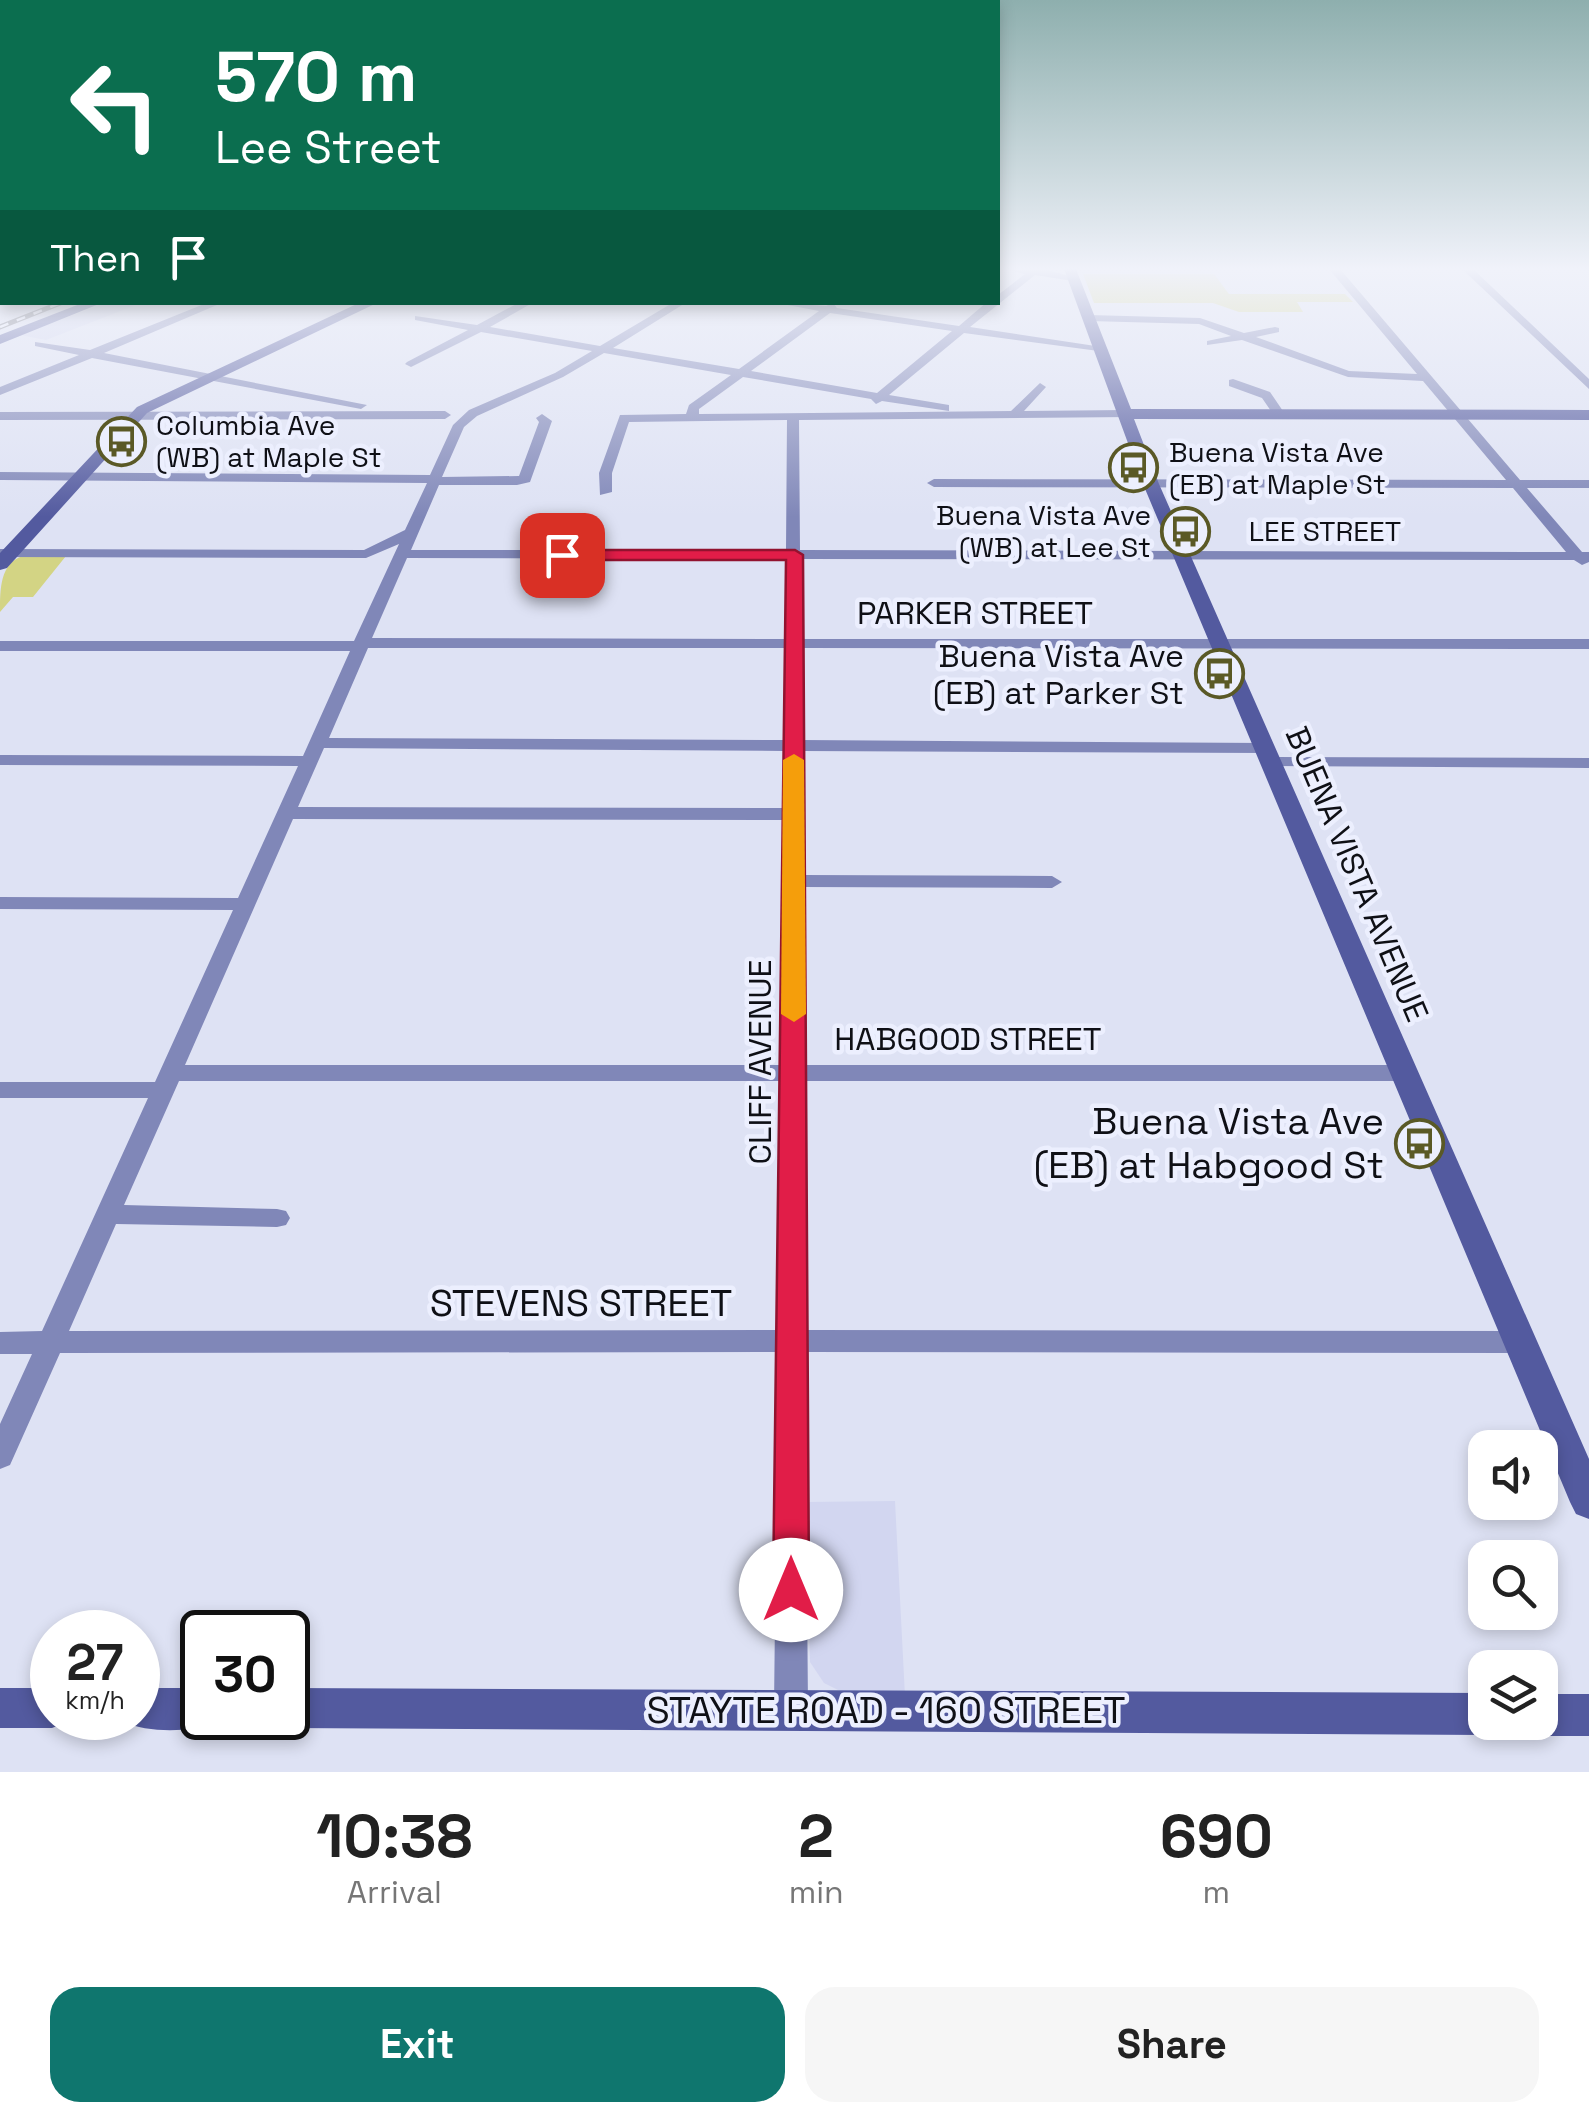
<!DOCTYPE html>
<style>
:root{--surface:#fff;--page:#f6f6f6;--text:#222;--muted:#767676;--accent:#0f766e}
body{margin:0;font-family:"Space Grotesk",sans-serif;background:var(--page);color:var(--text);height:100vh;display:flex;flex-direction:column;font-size:38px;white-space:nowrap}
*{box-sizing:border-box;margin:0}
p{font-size:32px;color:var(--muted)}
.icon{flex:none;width:55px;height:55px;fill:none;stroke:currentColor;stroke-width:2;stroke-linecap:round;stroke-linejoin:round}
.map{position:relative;height:1772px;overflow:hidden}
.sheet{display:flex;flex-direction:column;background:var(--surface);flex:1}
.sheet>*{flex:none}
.top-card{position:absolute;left:0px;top:0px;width:1000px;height:305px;box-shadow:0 5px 15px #0003;background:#0b6e4f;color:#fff;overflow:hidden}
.tools{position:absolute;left:1468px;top:1430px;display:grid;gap:20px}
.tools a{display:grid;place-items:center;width:90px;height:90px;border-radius:20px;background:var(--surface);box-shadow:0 5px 15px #0003;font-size:50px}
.speed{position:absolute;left:30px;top:1610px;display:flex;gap:20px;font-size:50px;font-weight:700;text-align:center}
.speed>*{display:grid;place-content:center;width:130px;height:130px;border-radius:50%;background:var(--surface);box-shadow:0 5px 15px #0003;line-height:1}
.speed small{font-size:25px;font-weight:400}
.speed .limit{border:5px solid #111;border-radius:15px;background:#fff;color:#111}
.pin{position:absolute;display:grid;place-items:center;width:85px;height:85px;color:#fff;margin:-42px;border-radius:20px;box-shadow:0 5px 15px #0006}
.me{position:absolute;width:110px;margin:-55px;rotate:0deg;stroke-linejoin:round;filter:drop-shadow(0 0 8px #0008)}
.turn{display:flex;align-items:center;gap:35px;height:210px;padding:0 50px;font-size:45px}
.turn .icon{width:130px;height:130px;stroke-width:2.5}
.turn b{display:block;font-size:70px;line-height:85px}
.then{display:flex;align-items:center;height:95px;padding:0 50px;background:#0003;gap:20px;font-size:38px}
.eta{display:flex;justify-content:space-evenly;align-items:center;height:170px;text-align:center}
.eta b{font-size:60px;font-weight:700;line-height:70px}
.button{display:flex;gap:20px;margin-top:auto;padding:20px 50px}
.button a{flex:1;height:115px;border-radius:30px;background:var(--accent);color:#fff;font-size:40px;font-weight:700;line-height:115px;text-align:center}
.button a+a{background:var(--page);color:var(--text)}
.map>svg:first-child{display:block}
.built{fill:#d2d6f0}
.green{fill:#d3d484}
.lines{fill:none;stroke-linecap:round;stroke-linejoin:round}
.street{fill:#8087b8;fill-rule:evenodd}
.secondary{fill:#535a9f;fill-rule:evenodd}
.rail-casing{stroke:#686a75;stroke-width:5}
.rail{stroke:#eceffe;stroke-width:2.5;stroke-dasharray:9;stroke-linecap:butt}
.route{fill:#e11d48;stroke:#92132f;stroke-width:2.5}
.slow{fill:#f59e0b}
.labels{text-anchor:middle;stroke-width:9;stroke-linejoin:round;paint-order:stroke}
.far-poi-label{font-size:28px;fill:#0f1016;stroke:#eceffe;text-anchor:start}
.far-street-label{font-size:28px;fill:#0f1016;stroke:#eceffe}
.street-label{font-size:32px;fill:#0f1016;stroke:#eceffe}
.poi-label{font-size:32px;fill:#0f1016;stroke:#eceffe;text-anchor:end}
.near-poi-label{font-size:38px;fill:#0f1016;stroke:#eceffe;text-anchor:end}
.near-street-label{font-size:38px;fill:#0f1016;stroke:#eceffe}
</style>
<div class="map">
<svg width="1589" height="1772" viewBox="0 0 1589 1772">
<rect width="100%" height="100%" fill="#dee2f4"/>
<path class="built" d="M105,303H141L46,340L20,335Z
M895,1501L905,1696L848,1695L824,1683L810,1662L806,1502Z"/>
<path class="green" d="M1083,274H1214L1229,294H1345L1353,302H1297L1303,312H1239L1213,303H1094Z
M23,556H66L33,597H13L0,612C0,589 0,563 23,556Z"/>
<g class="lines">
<path class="street" d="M1006,269H1042L1078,278L1073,281L1035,275L970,327L1102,347L1108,350L1106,352L964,333L889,395L949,405V411L882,401L876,404L871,399L743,377L699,409V414L1011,411L1040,383L1046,387L1024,411L1126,410L1130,411V417L799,420L800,550L1566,552L1513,488L934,487L927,483L934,479L1506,480L1423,381L1348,377L1242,340L1207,345V341L1231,336L1199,324L1089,321L1084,318L1089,315L1200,318L1244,333L1275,327L1279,328V332L1256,337L1349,371L1417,374L1329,269H1340L1520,480H1589V488H1527L1582,552H1589V562L1582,565L1574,560L800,559L801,639H1589V649L801,648V740L1265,743L1274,748L1265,753L801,751L802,875L1052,876L1062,882L1052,888L802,887L803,1065H1405L1413,1067L1417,1073L1413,1079L1405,1081H804L805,1330L1521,1331L1531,1334L1535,1342L1531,1350L1521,1353L805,1352L808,1708L803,1720L791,1724L779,1720L774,1708L778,1352L60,1353L10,1465L0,1469V1424L32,1354H0V1332L42,1331L148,1098H0V1082H155L233,910L0,909V897L238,898L298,766L0,765V755L303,756L350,651H0V641H354L399,544L366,558L0,557V549L364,550L405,530L427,483L0,480V472L430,475L453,425L469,410L555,373L592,351L481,332L411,367L405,364L407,362L468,330L415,320V316L477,325L520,302H534L490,327L600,346L674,302H687L613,348L739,369L819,311L772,302L826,306L833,303L837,308L959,326L987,302H998V295L1025,274ZM830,313L952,331L877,393L751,371ZM604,353L731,375L689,405L686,414L620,415L599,473L600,495L612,492V473L629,422L787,420L786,550H411L439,485H517L530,482L552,421L542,414L536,418L539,422L519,476L442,477L464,427L477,416L563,377ZM407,558L785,559V639L372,638ZM368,648H785L784,740L329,738ZM324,748L784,751L783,808L298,807ZM293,819L783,820L781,1065H185ZM179,1081H780L778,1330L69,1331L116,1224L277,1227L286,1225L290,1218L286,1211L277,1209L124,1205Z
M1462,269H1473L1589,379V389Z
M209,302H224L104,353L367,405L361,409L92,358L0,395V387L79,355L35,346V342L90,350Z
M1233,379L1270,392L1285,414L1283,417H1275L1262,398L1229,386V380Z
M0,412L445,411L451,415L445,419L0,420Z
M1272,757L1589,758V768L1266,766L1263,762L1266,758Z"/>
<path class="secondary" d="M1064,269H1076L1131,409L1589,410V420L1134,419L1159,484L1589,1459V1519L1576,1514L1570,1502L1143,484Z
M85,302H104L0,344V335Z
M361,302H379L147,413L7,568L0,570V553L137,407Z
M0,1688H52V1718H69L67,1722L52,1728H0Z
M138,1688H202V1718H219L217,1722C191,1733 149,1733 123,1722L121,1718H138Z
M288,1688L1485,1693V1722H1502L1500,1729L1485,1735L288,1728L273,1722L271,1718H288Z
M1540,1694H1589V1736H1540L1525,1730L1522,1722H1540Z"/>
<defs>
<path id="rail" d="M0,327L63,302"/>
</defs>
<use href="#rail" class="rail-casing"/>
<use href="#rail" class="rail"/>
</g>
<linearGradient id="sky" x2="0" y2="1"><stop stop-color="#8eafae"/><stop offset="0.52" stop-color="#f0f2fa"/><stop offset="1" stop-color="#f0f2fa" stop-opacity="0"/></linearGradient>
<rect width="1589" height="517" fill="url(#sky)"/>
<path class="route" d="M795,550L803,555L809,1590L804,1602L791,1607L778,1602L773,1590L786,560H562L553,555L562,550Z"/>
<path class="slow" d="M794,754L804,760L806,1014L794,1022L781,1014L783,760Z"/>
<defs>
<symbol id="bus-ring" viewBox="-11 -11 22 22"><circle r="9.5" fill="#eceffe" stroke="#5a5926" stroke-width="1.5"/><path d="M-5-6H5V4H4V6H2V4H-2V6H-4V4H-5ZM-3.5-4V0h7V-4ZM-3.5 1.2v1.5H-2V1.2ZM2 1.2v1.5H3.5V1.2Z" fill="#5a5926"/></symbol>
</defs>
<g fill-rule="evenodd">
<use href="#bus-ring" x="94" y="414" width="55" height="55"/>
<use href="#bus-ring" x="1106" y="440" width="55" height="55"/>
<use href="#bus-ring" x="1158" y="504" width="55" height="55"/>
<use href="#bus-ring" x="1192" y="646" width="55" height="55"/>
<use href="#bus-ring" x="1392" y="1116" width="55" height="55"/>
</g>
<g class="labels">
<g class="far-poi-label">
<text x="156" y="435">Columbia Ave<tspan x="156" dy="32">(WB) at Maple St</tspan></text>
<text x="1169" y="462">Buena Vista Ave<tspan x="1169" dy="32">(EB) at Maple St</tspan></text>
<text x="1151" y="525" text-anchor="end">Buena Vista Ave<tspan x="1151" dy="32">(WB) at Lee St</tspan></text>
</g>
<g class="far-street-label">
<text x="1325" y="541">LEE STREET</text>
</g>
<g class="street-label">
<text x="975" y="624">PARKER STREET</text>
<text transform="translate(1357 874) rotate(67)" y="11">BUENA VISTA AVENUE</text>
<text x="968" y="1050">HABGOOD STREET</text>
<text transform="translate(760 1062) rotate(-90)" y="11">CLIFF AVENUE</text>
</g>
<g class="poi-label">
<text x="1184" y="667">Buena Vista Ave<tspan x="1184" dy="37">(EB) at Parker St</tspan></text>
</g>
<g class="near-poi-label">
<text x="1384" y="1134">Buena Vista Ave<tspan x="1384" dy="44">(EB) at Habgood St</tspan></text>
</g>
<g class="near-street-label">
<text x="581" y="1316">STEVENS STREET</text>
<text x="886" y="1723">STAYTE ROAD - 160 STREET</text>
</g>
</g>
</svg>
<div class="tools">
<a><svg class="icon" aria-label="sound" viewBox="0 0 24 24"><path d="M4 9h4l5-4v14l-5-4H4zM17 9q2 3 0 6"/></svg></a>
<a><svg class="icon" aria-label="search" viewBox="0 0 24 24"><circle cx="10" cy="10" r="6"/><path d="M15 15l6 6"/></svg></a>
<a><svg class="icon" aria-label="layers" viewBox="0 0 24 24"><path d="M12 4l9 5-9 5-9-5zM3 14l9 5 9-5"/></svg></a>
</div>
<div class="speed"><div>27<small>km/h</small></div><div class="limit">30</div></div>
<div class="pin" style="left:562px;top:555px;background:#d93025"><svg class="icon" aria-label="arrive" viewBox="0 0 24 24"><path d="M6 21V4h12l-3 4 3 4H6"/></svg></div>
<svg class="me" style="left:791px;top:1590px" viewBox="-20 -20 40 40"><circle r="19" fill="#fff"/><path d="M0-13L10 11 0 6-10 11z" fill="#e11d48"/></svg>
<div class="top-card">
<div class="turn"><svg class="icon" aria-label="left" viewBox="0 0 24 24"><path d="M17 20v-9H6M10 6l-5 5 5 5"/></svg><div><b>570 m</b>Lee Street</div></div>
<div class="then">Then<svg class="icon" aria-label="arrive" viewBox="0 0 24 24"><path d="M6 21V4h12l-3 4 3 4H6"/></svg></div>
</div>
</div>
<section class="sheet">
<div class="eta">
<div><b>10:38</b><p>Arrival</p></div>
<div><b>2</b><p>min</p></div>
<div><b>690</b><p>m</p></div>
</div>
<div class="button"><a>Exit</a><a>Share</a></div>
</section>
